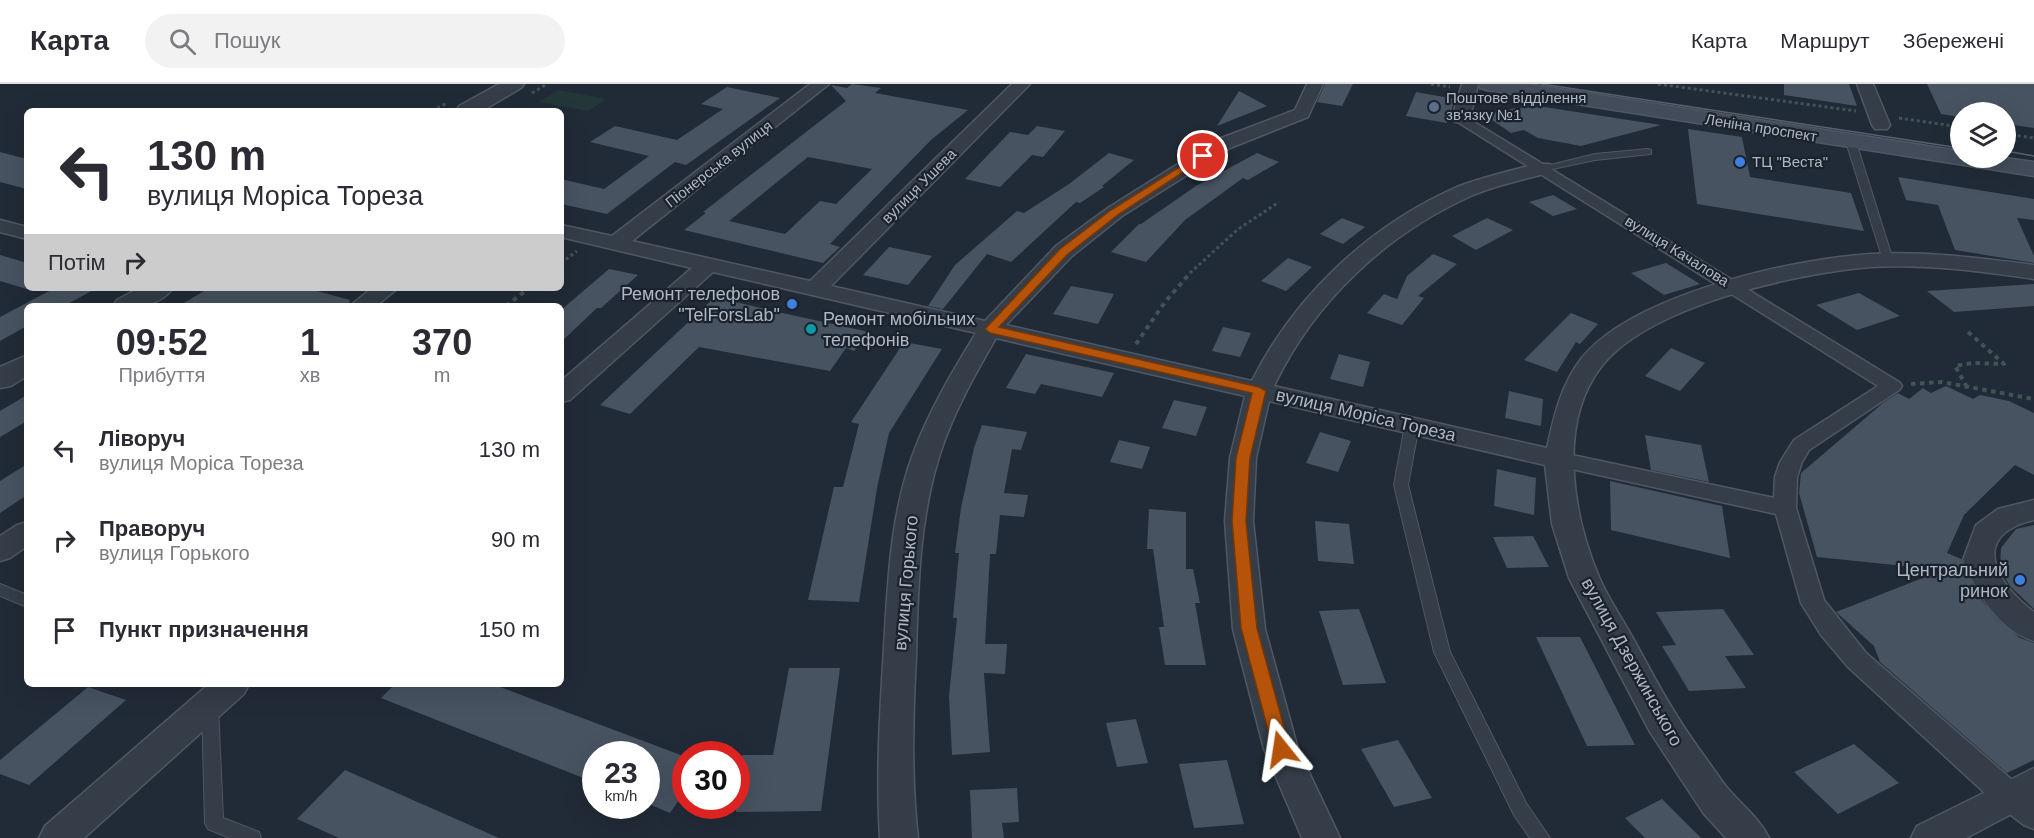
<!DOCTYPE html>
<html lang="uk">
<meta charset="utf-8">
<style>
:root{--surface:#fff;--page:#f2f2f3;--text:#2b2b33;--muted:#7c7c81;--line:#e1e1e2}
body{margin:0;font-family:Arial,sans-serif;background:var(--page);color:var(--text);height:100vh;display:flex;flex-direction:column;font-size:22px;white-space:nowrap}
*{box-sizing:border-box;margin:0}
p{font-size:20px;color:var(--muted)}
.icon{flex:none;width:33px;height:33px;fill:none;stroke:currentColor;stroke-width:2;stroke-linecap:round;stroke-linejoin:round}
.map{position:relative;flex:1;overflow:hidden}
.panel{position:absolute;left:24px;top:219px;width:540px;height:384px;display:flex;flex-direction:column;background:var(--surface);border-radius:9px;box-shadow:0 6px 24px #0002}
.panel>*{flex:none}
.guide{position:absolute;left:24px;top:24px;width:540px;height:183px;border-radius:9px;box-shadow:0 6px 24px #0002;background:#fff;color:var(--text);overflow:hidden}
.controls{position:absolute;left:1950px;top:18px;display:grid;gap:12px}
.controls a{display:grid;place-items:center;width:66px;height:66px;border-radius:50%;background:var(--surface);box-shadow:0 6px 24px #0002;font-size:30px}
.speed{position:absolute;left:582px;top:657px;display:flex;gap:12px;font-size:30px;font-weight:700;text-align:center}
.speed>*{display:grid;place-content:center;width:78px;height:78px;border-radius:50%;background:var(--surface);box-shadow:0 6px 24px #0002;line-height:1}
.speed small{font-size:15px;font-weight:400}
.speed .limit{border:9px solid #d22;background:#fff;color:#111}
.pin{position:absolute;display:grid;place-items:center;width:51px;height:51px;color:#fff;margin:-26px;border:3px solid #fff;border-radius:50%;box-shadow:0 2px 6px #0007}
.me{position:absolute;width:66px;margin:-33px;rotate:345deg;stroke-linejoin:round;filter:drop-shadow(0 0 4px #0008)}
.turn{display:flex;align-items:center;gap:21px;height:126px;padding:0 24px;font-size:27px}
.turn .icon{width:78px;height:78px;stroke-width:2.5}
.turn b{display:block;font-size:42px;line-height:51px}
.then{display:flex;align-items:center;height:57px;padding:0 24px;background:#0003;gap:12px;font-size:22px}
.eta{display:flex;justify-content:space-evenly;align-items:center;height:102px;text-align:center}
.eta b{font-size:36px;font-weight:700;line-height:42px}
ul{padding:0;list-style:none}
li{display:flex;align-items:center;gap:18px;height:90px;padding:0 24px}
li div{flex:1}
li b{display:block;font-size:22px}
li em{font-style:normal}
header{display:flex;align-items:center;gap:36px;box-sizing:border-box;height:84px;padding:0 30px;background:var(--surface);border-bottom:2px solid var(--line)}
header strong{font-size:28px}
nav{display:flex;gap:33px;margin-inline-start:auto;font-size:21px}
.search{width:420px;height:54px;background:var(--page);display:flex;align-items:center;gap:15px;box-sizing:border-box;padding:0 21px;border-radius:33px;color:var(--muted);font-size:22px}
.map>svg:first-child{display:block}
.green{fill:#233738}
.building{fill:#475361;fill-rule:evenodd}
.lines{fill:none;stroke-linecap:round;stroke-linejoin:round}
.service-casing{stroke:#4f5862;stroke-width:2}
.pedestrian-casing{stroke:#4f5862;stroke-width:3}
.minor-casing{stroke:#4f5862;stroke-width:3}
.tertiary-casing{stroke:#4f5862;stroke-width:3}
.secondary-casing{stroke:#4f5862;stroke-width:3}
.path-far1{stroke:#405456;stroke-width:3;stroke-dasharray:3 3;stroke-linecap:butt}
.path{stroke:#405456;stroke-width:4;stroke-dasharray:4.5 4.5;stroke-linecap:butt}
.service{fill:#343d48;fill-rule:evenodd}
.pedestrian{fill:#343d48;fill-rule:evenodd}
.minor{fill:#343d48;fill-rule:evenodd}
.tertiary{fill:#343d48;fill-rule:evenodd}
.secondary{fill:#424c5b;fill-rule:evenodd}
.tram{stroke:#56616f;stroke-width:1.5}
.route{fill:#b45309;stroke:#753606;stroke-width:1.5}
.service-dot{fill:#5c6f8a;stroke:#1a222c;stroke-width:2}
.shop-dot{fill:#3f7fe0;stroke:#1a222c;stroke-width:2}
.culture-dot{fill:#0f9aa8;stroke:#1a222c;stroke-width:2}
.labels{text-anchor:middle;stroke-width:4.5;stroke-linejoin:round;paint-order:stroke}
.far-poi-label{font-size:15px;fill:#afb8c4;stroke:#1a222c;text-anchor:start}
.far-street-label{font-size:15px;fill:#afb8c4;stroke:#1a222c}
.poi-label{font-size:18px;fill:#afb8c4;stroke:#1a222c;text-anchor:end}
.street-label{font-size:18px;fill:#afb8c4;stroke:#1a222c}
</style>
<header>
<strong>Карта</strong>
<div class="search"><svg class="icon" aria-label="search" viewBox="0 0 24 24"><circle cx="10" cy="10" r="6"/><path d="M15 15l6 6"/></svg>Пошук</div>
<nav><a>Карта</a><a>Маршрут</a><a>Збережені</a></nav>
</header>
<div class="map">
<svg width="2034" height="754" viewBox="0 0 2034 754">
<rect width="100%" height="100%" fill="#212b37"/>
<path class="green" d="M558,6L606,15L588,27L538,18Z"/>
<path class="building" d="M852,0L881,4L875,9L968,26L931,56L830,160L840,163L823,179L684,146L706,129L703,128L846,17L831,1L847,4ZM808,73L872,85L836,120L820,117L785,150L729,137Z
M1325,0H1353L1342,22L1317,18Z
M1784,0H1849L1857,22L1784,11Z
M1927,0H2034V44L2006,40V28H1960V33L1941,30Z
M727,3L780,14L686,81L675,78L607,130L561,120V95L604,105L649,72L590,58L615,42L677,56L723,25L701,20Z
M1239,7L1267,22L1217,42Z
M1416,8L1455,15L1447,39L1406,32Z
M1544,23L1661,41L1581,62L1538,54L1524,46L1511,49L1483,30L1517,24Z
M1037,42L1065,47L1043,73L1032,71L1000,103L965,95L1010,48L1028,51Z
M1688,45L1742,53L1750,93L1851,109L1864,147L1697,120Z
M0,68L27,75V105L0,98Z
M1109,69L1134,76L1102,102L1104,103L1080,119L1076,118L1011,178L987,170L943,225L928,222L955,181L1017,127L1024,129L1069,100Z
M1257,69L1279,78L1248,96L1243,94L1185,136L1146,178L1111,168L1139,140H1141L1196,102Z
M1898,93L2034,115V136L2017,134L2034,172V179L1955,166L1938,121L1906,116Z
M1553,111L1577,125L1553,132L1529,118Z
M1342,134L1365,143L1343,160L1320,150Z
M1487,134L1513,146L1476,166L1452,152Z
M889,163L932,172L908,201L863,191Z
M1433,170L1457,180L1418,212L1424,214L1402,241L1367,229L1384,210L1397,215L1407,192Z
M0,171L27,179V205L0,197Z
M1288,174L1312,183L1286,207L1261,197Z
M1666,179L1700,200L1664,211L1631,189Z
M609,185L638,191L601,224H597L561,258V226Z
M2034,200V222L1954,228L1927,207Z
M1071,202L1114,210L1098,240L1053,230Z
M55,204H97L64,222H27V242L0,257V233Z
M209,204H306L350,216L348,222H179Z
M1859,209L1900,232L1857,246L1816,221Z
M715,213L769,226L869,248L854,267L846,264L830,287L699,263L630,330L600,321Z
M1571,229L1598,240L1580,260L1576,258L1557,288L1524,276Z
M1223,243L1251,249L1240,273L1212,267Z
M904,258L942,265L889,349L877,404L859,518L808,516L834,403H843L859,340L851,338Z
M1671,264L1705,279L1680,307L1645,292Z
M1026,270L1114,289L1102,313L1041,300L1035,310L1006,304Z
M1339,270L1370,278L1363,303L1330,295Z
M1946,302L1973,315L1980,311L2009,317L2034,329V391L2015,381L1964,431L1947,469L1961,475L1980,514L1998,536L2020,554L2034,559V676L2007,689L1880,578L1874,562L1836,528L1943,486L1817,473L1799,409L1801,389L1883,319L1898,309L1909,315L1923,304L1931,309Z
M1509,307L1543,315L1541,342L1505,334Z
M27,311V337L0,353V327Z
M1174,316L1207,323L1196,352L1162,344Z
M982,341L1027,348L1021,366L1012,365L1004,409L1028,411L1024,433L1000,431L996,470H990L985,560H1007L1005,590L984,589L990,668L952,671L949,612L957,534H953L959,469H955L961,424L974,364Z
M1320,348L1351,357L1338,388L1306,379Z
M1645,351L1701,361L1709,398L1651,386Z
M1119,356L1150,363L1142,385L1110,378Z
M27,380V411L0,429V397Z
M1497,385L1536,394L1534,431L1494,422Z
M1610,397L1722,422L1730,474L1611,446Z
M1149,425L1186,428V485H1193L1200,519H1195L1206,581H1165L1159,543H1164L1153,465H1147Z
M1315,437L1349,440L1354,480L1318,477Z
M2034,441V525L2010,502L2000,485L2001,464L2016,445Z
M1533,452L1549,483L1507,484L1493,453Z
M1359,525L1386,599L1343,601L1319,527Z
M1723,525L1754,571L1725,572L1746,604L1689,607L1662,562L1676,561L1656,528Z
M1536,553H1580L1635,661L1587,662Z
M789,584H840L821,727L736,728V701L742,671H773Z
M395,600H492L686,673V706L670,729L646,719V670H596V699L381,614Z
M88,603L126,616L29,701L0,690V676Z
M1136,635L1148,679L1117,683L1106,639Z
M1398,656L1432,714L1394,723L1361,665Z
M1854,660L1899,699L1838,730L1794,688Z
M1227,676L1244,740L1194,744L1179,680Z
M345,686L499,754H339L297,735Z
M1017,704L1019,738L1002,739L1004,754H972L970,706Z
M1662,715L1701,754H1645L1625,734Z"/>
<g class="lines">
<defs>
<path id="service" d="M1848,56L1856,58L1893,176L1892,178H1884L1883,176L1846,58Z
M1648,65L1651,66V70L1595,76L1543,87L1538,84L1595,70Z
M1412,337L1419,341L1408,401L1450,568L1526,719L1550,754H1530L1514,731L1434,568L1394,401L1405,341Z
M0,500L27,511V523L0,512Z
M210,616L216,618L218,623L223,734L259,748L261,754H230L208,745L205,739L202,623L204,618Z"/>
<path id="pedestrian" d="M1461,30L1899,298L1902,302L1899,306L1809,366L1802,378L1797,393L1796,424L1824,516L1866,569L2034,715V745L2024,741L1999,722L1848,583L1821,551L1801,519L1776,430L1558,382L1551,380L1548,375L1551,370L1558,368L1774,414L1775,393L1780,378L1794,356L1878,302L1456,37L1454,34L1456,31Z"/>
<path id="minor" d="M810,0H829L632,157L810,197L1012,0H1030L831,202L985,237L1056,162L1108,124L1216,56L1295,26L1307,0H1323L1308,33L1230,64L1122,132L1072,172L1006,241L1252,297C1294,212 1370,141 1457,103C1482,93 1510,87 1536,80H1550L1553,84L1550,88C1524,96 1495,101 1471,112C1386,150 1314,218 1274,302L1547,364C1554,332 1561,301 1581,275C1632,211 1791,175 1871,170C1926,167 1980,174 2034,181V195C1980,187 1925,180 1871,183C1796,189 1648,222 1601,283C1557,340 1573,431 1599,493C1607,512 1620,531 1630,549C1645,575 1658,602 1674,627C1688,651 1706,674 1722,697C1736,717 1758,731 1769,754H1726L1704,730L1650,648L1569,494L1552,440L1545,381L1269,317L1256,374L1253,437L1265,545L1298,665L1340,754H1302L1264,665L1233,545L1225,437L1230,374L1245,312L996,254C974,292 952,331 939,373C919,438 918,504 916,572C913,632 911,694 918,754H880C876,691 880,627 884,563C888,498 890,432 913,370C929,327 952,288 976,249L713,188L570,316L561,318V297L692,184L561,153V141L612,152Z
M1462,0H1478L1470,34L1467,38H1455L1452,34Z
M1857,0H1873L1890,41L1887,45H1875L1872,41Z
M0,136L27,143V155L0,148Z
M372,204H398L376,222H350Z
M2034,416V436C1969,451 1995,499 2034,528V557C1998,546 1977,508 1963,476L1976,441L1998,425Z
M27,438V462L10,474L0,477V452L17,441Z
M209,600H249L244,610L84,754H39L45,742Z
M2034,684V718L1966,754H1911L1917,742Z"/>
<path id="tertiary" d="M499,0H524L521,4L482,27H456L459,22Z
M139,204H173C159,224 135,222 113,222L117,216Z
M27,271V292L11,302L0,304V283Z"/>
<path id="secondary" d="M1477,0H1527L1960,67V74H2005L2034,78V92L1487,6L1480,4Z"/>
</defs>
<use href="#service" class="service-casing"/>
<use href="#pedestrian" class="pedestrian-casing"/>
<use href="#minor" class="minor-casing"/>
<use href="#tertiary" class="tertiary-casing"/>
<use href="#secondary" class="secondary-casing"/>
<path class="path-far1" d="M1431,0L1450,3
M1658,0L1856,27
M532,9L547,0
M432,27L447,19
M1899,34L1960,43
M2006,50L2034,54
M561,179L577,167
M1190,189L1237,146L1279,118"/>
<path class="path" d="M506,222L529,204
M1136,260L1165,218L1191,188
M1911,300L1942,298L2034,315
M1967,303L1955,282L1972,279L2004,280L1968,248"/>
<use href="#service" class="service"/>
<use href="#pedestrian" class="pedestrian"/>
<use href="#minor" class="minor"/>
<use href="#tertiary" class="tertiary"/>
<use href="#secondary" class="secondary"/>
<path class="tram" d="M1542,0L1960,64
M2006,67L2034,72"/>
</g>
<path class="route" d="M1200,70L1208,72L1119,130L1068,170L999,243L1259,303L1266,307L1250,374L1246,437L1257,544L1290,665L1288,670L1281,673L1275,670L1273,665L1241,544L1232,437L1236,374L1252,309L990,249L985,245L1060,165L1111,126Z"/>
<circle class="service-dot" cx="1434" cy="23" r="6"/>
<g class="shop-dot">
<circle cx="1740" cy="78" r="6"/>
<circle cx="792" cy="220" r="6"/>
<circle cx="2020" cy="496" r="6"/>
</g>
<circle class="culture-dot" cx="811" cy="245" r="6"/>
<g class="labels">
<g class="far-poi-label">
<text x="1446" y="19">Поштове відділення<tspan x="1446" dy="17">зв'язку №1</tspan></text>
<text x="1752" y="83">ТЦ "Веста"</text>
</g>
<g class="far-street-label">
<text transform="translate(1761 44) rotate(9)" y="5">Леніна проспект</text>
<text transform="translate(719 80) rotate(-38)" y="5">Піонерська вулиця</text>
<text transform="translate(919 102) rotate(-45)" y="5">вулиця Ушева</text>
<text transform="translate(1677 167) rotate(32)" y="5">вулиця Качалова</text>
</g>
<g class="poi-label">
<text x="780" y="216">Ремонт телефонов<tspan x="780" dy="21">"TelForsLab"</tspan></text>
<text x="823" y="241" text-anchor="start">Ремонт мобільних<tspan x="823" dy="21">телефонів</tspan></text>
<text x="2008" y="492">Центральний<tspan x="2008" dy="21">ринок</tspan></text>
</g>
<g class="street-label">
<text transform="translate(1366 331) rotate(13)" y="6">вулиця Моріса Тореза</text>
<text transform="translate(906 499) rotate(-85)" y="6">вулиця Горького</text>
<text transform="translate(1632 578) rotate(61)" y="6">вулиця Дзержинського</text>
</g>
</g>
</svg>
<div class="controls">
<a><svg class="icon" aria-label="layers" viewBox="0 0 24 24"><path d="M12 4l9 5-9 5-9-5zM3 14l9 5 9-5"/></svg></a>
</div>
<div class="speed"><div>23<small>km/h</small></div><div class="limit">30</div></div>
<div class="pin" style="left:1203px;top:72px;background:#d93025"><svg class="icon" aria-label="arrive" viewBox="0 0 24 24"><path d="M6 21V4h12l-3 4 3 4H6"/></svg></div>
<svg class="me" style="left:1281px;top:665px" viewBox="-20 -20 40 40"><path d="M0-17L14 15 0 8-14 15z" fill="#b45309" stroke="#fff" stroke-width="4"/></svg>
<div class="guide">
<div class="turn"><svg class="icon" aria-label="left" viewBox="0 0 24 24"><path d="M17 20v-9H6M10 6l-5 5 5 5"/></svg><div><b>130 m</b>вулиця Моріса Тореза</div></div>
<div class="then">Потім<svg class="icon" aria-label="right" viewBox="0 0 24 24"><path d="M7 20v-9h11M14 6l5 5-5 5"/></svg></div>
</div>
<section class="panel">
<div class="eta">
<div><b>09:52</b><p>Прибуття</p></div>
<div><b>1</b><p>хв</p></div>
<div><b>370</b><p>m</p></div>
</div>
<ul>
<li><svg class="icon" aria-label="left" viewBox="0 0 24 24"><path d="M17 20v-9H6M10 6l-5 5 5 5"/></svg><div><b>Ліворуч</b><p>вулиця Моріса Тореза</p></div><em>130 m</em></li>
<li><svg class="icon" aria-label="right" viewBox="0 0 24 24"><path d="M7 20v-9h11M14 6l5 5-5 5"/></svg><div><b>Праворуч</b><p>вулиця Горького</p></div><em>90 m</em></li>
<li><svg class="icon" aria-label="arrive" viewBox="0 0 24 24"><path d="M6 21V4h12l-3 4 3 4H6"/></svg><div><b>Пункт призначення</b></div><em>150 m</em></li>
</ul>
</section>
</div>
